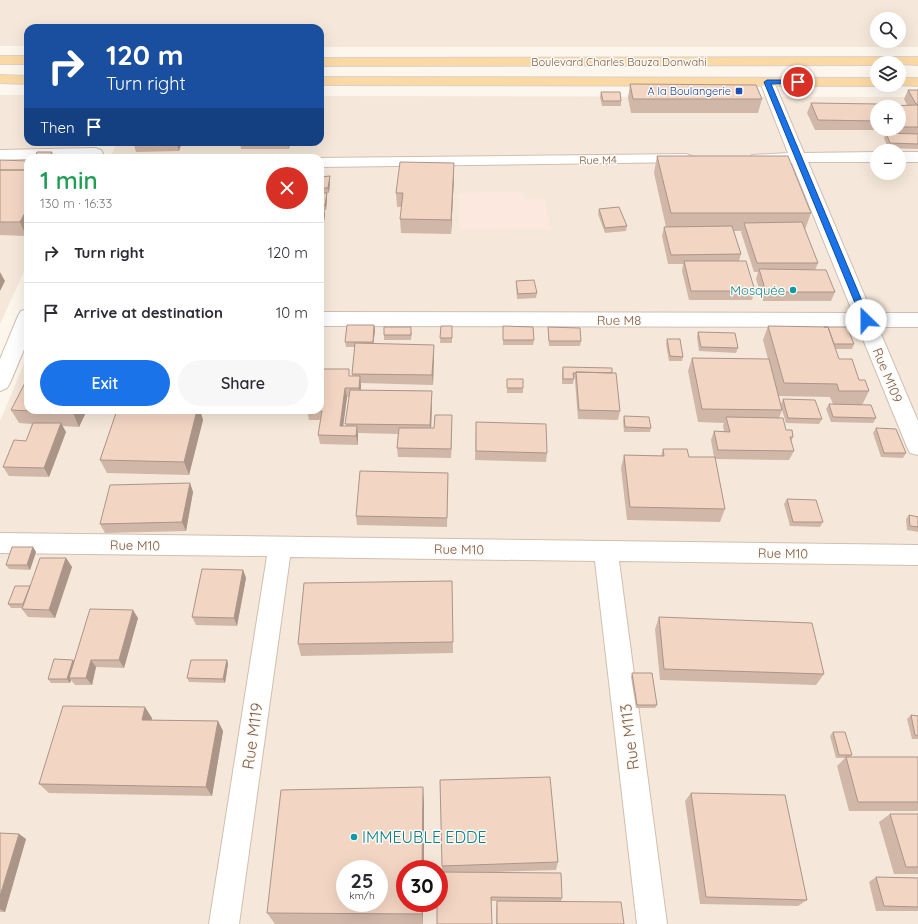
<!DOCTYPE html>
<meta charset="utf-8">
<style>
:root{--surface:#fff;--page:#f7f7f7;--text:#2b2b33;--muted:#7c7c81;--line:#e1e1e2;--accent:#1a73e8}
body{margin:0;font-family:Quicksand,sans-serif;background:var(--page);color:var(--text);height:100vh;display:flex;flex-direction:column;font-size:15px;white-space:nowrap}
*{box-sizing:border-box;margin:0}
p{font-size:13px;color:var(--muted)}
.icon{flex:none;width:22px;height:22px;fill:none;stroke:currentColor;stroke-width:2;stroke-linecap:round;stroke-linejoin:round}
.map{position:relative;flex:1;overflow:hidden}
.panel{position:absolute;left:24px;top:154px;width:300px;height:260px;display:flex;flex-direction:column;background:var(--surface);border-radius:12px;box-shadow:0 4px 16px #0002}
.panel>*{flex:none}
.top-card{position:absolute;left:24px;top:24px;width:300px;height:122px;border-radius:12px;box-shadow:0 4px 16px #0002;background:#1a4fa0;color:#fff;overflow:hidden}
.tools{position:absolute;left:870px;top:12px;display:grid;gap:8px}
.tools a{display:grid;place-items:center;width:36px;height:36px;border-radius:50%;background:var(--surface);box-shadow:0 4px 16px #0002;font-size:20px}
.speed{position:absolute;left:336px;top:860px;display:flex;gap:8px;font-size:20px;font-weight:700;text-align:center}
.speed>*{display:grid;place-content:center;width:52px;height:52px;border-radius:50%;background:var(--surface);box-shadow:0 4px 16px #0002;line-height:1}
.speed small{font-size:10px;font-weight:400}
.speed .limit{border:6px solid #d22;background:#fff;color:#111}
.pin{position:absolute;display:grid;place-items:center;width:34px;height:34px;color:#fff;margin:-17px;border:2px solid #fff;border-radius:50%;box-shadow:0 1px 4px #0007}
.me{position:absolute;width:44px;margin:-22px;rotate:337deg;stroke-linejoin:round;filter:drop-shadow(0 0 3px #0008)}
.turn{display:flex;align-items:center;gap:14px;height:84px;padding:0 16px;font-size:18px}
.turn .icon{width:52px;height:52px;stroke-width:2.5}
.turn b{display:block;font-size:28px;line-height:34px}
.then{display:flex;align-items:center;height:38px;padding:0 16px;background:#0003;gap:8px;font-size:15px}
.round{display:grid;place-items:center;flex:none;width:42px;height:42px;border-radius:21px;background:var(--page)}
.head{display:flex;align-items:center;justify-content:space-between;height:68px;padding:0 16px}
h1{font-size:24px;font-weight:600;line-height:30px;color:#1e9e55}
.primary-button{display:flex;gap:8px;margin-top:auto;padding:8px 16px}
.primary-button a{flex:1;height:46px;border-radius:24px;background:var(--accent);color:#fff;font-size:16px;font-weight:600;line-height:46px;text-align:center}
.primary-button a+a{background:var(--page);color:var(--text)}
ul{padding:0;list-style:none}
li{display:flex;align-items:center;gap:12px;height:60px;padding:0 16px;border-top:1px solid var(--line)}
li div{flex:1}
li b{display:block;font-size:15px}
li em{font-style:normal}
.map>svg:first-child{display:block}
.residential{fill:#f5e8da;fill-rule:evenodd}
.commercial{fill:#fde8e0}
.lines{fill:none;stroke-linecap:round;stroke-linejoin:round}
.minor-casing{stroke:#d1beb0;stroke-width:2}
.major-casing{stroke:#dad1cd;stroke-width:2}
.minor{fill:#fff;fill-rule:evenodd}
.major{fill:#fbd9a5;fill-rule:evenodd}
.wall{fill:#d1b7a8;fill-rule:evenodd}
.shaded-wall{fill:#aa9588}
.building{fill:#f3d5c3;stroke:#aa9588;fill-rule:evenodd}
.route{fill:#1a73e8;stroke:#114b97}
.transit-dot{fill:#1a4fb4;stroke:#fffaf3;stroke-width:1.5}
.culture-dot{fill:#0f9aa8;stroke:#fffaf3;stroke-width:1.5}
.labels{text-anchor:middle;stroke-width:3;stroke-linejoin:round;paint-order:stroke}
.far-street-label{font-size:11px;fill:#7a5c4d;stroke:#fffaf3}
.far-transit-label{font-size:11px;fill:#164399;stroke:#fffaf3;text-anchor:end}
.culture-label{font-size:13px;fill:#0d838f;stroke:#fffaf3;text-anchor:end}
.street-label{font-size:13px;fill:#7a5c4d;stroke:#fffaf3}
.near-street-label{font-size:16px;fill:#7a5c4d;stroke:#fffaf3}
.near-culture-label{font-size:16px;fill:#0d838f;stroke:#fffaf3;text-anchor:start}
</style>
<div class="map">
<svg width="918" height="924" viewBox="0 0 918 924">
<rect width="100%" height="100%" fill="#fdf6ec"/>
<path class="residential" d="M0,0H918V47H320V28H28V46H0ZM877,19H899V41H877Z
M0,95H28V142H82L75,158H28V263L0,324Z
M320,96L918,97V924H0V421L28,354V410H320V158H110L117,142H320ZM877,107H899V129H877ZM877,151H899V173H877ZM345,869H379V903H345ZM405,869H439V903H405Z"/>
<path class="commercial" d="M523,192L525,199H545L550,229L460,230L458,193Z"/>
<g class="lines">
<defs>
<path id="minor" d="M767,78L772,79L774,82L804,153L877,152V162H808L872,313H918V327H878L918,421V455L910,453L907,447L858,327L320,326V312L853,313L792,163L752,161L750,158L752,155L788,153L760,82L762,79Z
M95,148L101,150L103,153L101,156L0,160V150Z
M899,152H918V162H899Z
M686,154L692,156L694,159L692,162L320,167V158H316Z
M28,309V340L10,383L7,388L0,391V359L18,316L21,311Z
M0,533L918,545V565L619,561L667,924H637L595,561L290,557L239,924H209L267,556L0,553Z"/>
<path id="major" d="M0,56H28V64H0Z
M918,57V65L877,63V65L320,66V58Z
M0,75L28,76V84L0,83Z
M320,77L877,78V85H882L877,86L320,85Z
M899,78H918V86L894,85H899Z"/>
</defs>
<use href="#minor" class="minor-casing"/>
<use href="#major" class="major-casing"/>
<use href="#minor" class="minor"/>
<use href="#major" class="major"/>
</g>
<path class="wall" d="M630,84L762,99L758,113H631L628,98Z
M908,90H918V149L888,148L884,138L886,133H887L885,129H899V107H881L882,106L907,105L904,99Z
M601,92L621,101V106H602L600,97Z
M811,103L877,107V129H883V130H815L807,113Z
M133,142H182L179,151L136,152Z
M240,142H290L289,149H241Z
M657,156L811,213L805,230L818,263L815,270L835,292L831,301H763L756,279L758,272H754L741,232L742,231H734L741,254L739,261L755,291L752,300H689L682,271L683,264H668L662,236L664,227H666L654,173Z
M0,160L26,236L0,235Z
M320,177L330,181L329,193H322L327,198L326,210H324L325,214L324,222H320Z
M454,177L451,234L401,233L400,219L402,207H397L396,193Z
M599,209L627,226L626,231L605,233L598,214Z
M516,281L537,293L536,298L517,299L516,286Z
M374,325L375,330L373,344L434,345V354L433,385L361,383V390L432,391V401L431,428H434L452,415L451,458L398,457L397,448L398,434L358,433V445L320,444L318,435L321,420H309L307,410L350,376H352V374L355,347H346L345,342ZM347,397H349L346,426H343Z
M441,326H452V343H440Z
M503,326L534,340L533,345H503Z
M768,326L854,344L852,349H835L839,359L869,391L862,405L876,418L873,423L831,422L826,409L829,404H833L830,397L779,396L781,404L783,399L822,419L819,424L786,423L782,410L779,418L786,430L793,437L791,442L794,451L789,460L715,459L725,509L720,522L627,520L621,468L624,455L661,456L663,449L689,457H714L711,440L714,431H724L723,426L724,423L698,422L688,371L692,358L768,359L763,340Z
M548,327L581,341L580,346H549L548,332Z
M412,332L411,340H384V335Z
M698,332L738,348L736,353L699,351L697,337Z
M667,339L683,357L682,361H669L666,344Z
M563,367L612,373L620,411L618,420L578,419L575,381V378H574L573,384H562V372Z
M507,379L523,388V393H507Z
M11,410H87L79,427L62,426L66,432L49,477L9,476L3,467L26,441L32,424L19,423Z
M117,410H200L203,420L189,475L107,473L100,460Z
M624,416L651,428L650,432H624L623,421Z
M476,422L547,453L546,462L475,460Z
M876,428L906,453L903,458L881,457L873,433Z
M448,473L447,527L357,525L356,516Z
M190,483L193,492L186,531L105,533L100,524Z
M787,499L823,522L820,527L790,526L784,504Z
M909,515L918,517V532L907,530L906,519Z
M33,547L36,552L30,570L9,569L6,565Z
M66,558L72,567L55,618L28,617L22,609V608H11L8,604L30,586Z
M243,570L246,578L237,626L196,625L192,617Z
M452,581L453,653L301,656L298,644Z
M659,617L824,674L816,685L660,680L655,629Z
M138,618L124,668L96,667L92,685H75L71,680L70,683H51L48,679L73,660L74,661Z
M227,660L228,664L225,683L189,682L187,678Z
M632,673L657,705L655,708H636L631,677Z
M911,715L918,716V739H912L907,719Z
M152,718V720L218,721L223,731L212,796L49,793L39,784Z
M833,732L852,755L850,757H918V811H849L837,766L845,758H836L830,736Z
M691,793L807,900L798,906L700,904L685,801Z
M424,803V869H405L423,903V924H275L267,913Z
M890,814H918V874H894L879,822Z
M0,833L19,834L26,839L5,912H0Z
M558,862L556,870L460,873L562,898L561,901L624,924H496V908L497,901H491L442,872V866Z
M876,877L918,878V911H876L869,882Z"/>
<path class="shaded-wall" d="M176,142H182L179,151Z
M288,142H290L289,149Z
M52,152L53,156V158H49Z
M454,163V177L451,234V220Z
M330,176V181L329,193L328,188Z
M327,193V198L326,210L325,205Z
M28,207V233L26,236L20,222Z
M324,209L325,214L324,222L323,217Z
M0,272L5,281L0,291Z
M374,325L375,330L373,347V342Z
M434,345V354L433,385L432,375Z
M360,376L361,386L360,397L359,388Z
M345,388L347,397L342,435L340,426Z
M432,391V401L431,434L430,425Z
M74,410H87L79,427L73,413Z
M197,410H200L203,420L189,475L184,462Z
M452,415V424L451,458V449Z
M61,423L66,432L49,477L44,468Z
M357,426L358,435V445L356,436Z
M190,483L193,492L186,531L182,522Z
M33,547L36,552L30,570L27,565Z
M66,558L72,567L55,618L49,610Z
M243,570L246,578L237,626L234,618Z
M133,610L138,618L124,668L119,660Z
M73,660L76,664L69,678L71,680L70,683L67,679Z
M91,660L96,667L92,685L86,678Z
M227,660L228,664L225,683L223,679Z
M145,707L152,718L150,730L142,720Z
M218,721L223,731L212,796L206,787Z
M423,787L424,803V869H422Z
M19,834L26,839L5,912L0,909V896Z
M422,903H423V924L422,914Z"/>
<path class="building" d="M630,84L756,85L762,99H633Z
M908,90H918V104H916Z
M601,92H620L621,101H603Z
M811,103L878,104L880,107H877V121L818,120Z
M918,105V127H899V107H882V106Z
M886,133L918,134V144L890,143Z
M37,152H52L49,158H36L37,157H35Z
M657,156H788L811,213H671Z
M0,160L28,161V170H0Z
M400,162L454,163L451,220L400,219L403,193H396Z
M0,170H28V207L20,222H0Z
M330,176L328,188H320V177Z
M320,193H327L325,205H320Z
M619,207L627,226L605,228L599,209Z
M320,209H324L323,217H320Z
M802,222L818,263H757L744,223Z
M732,226L741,254L671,255L664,227Z
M684,261H746L755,291H691Z
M759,269L826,270L835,292H766Z
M534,280L537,293L518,294L516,281Z
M347,325H374L373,342H345Z
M441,326H452V338H440Z
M503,326L533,327L534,340H503Z
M768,326L828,327L839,359H852L859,380H865L869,391H839L837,384L784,383Z
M384,327H411V335H384Z
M548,327L580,328L581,341H549Z
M824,327H847L854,344H834L828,327Z
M698,332L735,333L738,348L701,347Z
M667,339H680L683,357L670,356Z
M355,343L434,345L432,375L352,374Z
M692,358L769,359L782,410L702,409Z
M563,367L612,368V373L576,372V373H573L574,379H563Z
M320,369H349V376H360L359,388H345L340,426H357L356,436L318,435L322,411L307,410H320Z
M576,372L616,373L620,411L579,410Z
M28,377V410H74L73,413L11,410Z
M507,379H523V388H507Z
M350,390L432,391L430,425L345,424Z
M783,399L815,400L822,419L788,418Z
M829,404L871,405L876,418L833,417Z
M117,410H197L184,462L100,460Z
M435,415H452L451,449L397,448L399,428H434Z
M624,416L649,417L651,428L625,427Z
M726,417L783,418L786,430H792L793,437H790L794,451L718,450L714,431L730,432Z
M476,422L546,424L547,453L476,451Z
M33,423H61L44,468L3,467L14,440L26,441Z
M876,428L896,429L906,453H884Z
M663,449H687L689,457H715L725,509L630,507L624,455L664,456Z
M360,471L448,473L447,518L356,516Z
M190,483L182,522L100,524L110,485Z
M787,499L816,500L823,522H793Z
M909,515L918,517V527L910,526Z
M12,547H33L27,565H6Z
M40,558H66L49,610L22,609Z
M202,569L243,570L234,618L192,617Z
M452,581L453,642L298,644L304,583Z
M15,586H30L23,604H8Z
M90,609L133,610L119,660H91L86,678H69Z
M659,617L812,623L824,674L664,669Z
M54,659L73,660L67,679H48Z
M191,660H227L223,679L187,678Z
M632,673H652L657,705H637Z
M63,706L145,707L142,720L218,721L206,787L39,784Z
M911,715L918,716V736L915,735Z
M833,732H845L852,755H839Z
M846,757H918V802H858Z
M550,777L558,862L442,866L440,780Z
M423,787L422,869H405V903H422V914L267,913L281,790ZM345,869H379V903H345Z
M691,793L785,795L807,900L706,897Z
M890,814H918V867H906Z
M0,833L19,834L0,896Z
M439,872L561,873L562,898L491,897L492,924H437V903H439Z
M876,877L918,878V907L884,906Z
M497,901L621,902L624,924H497Z"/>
<path class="route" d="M798,80L801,81V83L771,84L870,320L866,323L862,320L764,82L767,80Z"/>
<rect class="transit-dot" x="735" y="87" width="8" height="8" rx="2"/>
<g class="culture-dot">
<circle cx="793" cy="290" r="4"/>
<circle cx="354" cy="837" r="4"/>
</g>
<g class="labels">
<g class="far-street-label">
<text x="619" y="66">Boulevard Charles Bauza Donwahi</text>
<text transform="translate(598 160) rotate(-1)" y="4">Rue M4</text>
</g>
<g class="far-transit-label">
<text x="731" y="95">A la Boulangerie</text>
</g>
<g class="culture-label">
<text x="785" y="295">Mosquée</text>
</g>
<g class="street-label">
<text x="619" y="325">Rue M8</text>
<text transform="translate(888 375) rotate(68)" y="5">Rue M109</text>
<text transform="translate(135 545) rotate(1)" y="5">Rue M10</text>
<text transform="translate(459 549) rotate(1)" y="5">Rue M10</text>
<text transform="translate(783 553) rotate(1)" y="5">Rue M10</text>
</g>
<g class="near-street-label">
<text transform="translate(252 736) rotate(-82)" y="6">Rue M119</text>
<text transform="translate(629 737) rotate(-97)" y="6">Rue M113</text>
</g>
<g class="near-culture-label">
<text x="362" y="843">IMMEUBLE EDDE</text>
</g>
</g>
</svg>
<div class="tools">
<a><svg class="icon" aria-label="search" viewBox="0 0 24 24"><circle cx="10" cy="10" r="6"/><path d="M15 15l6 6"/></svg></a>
<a><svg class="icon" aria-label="layers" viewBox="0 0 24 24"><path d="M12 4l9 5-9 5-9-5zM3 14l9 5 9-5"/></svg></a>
<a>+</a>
<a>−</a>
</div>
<div class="speed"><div>25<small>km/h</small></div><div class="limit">30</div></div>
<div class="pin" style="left:798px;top:82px;background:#d93025"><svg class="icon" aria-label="arrive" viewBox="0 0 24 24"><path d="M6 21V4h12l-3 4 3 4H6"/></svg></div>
<svg class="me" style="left:866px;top:320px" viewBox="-20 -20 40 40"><circle r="19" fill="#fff"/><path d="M0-13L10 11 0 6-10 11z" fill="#1a73e8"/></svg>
<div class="top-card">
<div class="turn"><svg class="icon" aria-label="right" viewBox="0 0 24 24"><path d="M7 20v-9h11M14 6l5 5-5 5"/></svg><div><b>120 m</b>Turn right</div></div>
<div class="then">Then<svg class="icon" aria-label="arrive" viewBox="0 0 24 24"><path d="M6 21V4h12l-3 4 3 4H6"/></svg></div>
</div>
<section class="panel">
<div class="head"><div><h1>1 min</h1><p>130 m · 16:33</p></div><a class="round" style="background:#d93025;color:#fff"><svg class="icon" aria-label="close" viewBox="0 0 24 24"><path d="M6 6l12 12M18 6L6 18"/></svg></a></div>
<ul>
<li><svg class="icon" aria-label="right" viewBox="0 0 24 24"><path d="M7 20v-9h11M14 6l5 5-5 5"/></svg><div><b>Turn right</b></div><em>120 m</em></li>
<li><svg class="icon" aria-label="arrive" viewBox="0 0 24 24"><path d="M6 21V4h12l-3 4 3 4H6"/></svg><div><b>Arrive at destination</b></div><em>10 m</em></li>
</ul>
<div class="primary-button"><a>Exit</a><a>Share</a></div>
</section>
</div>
